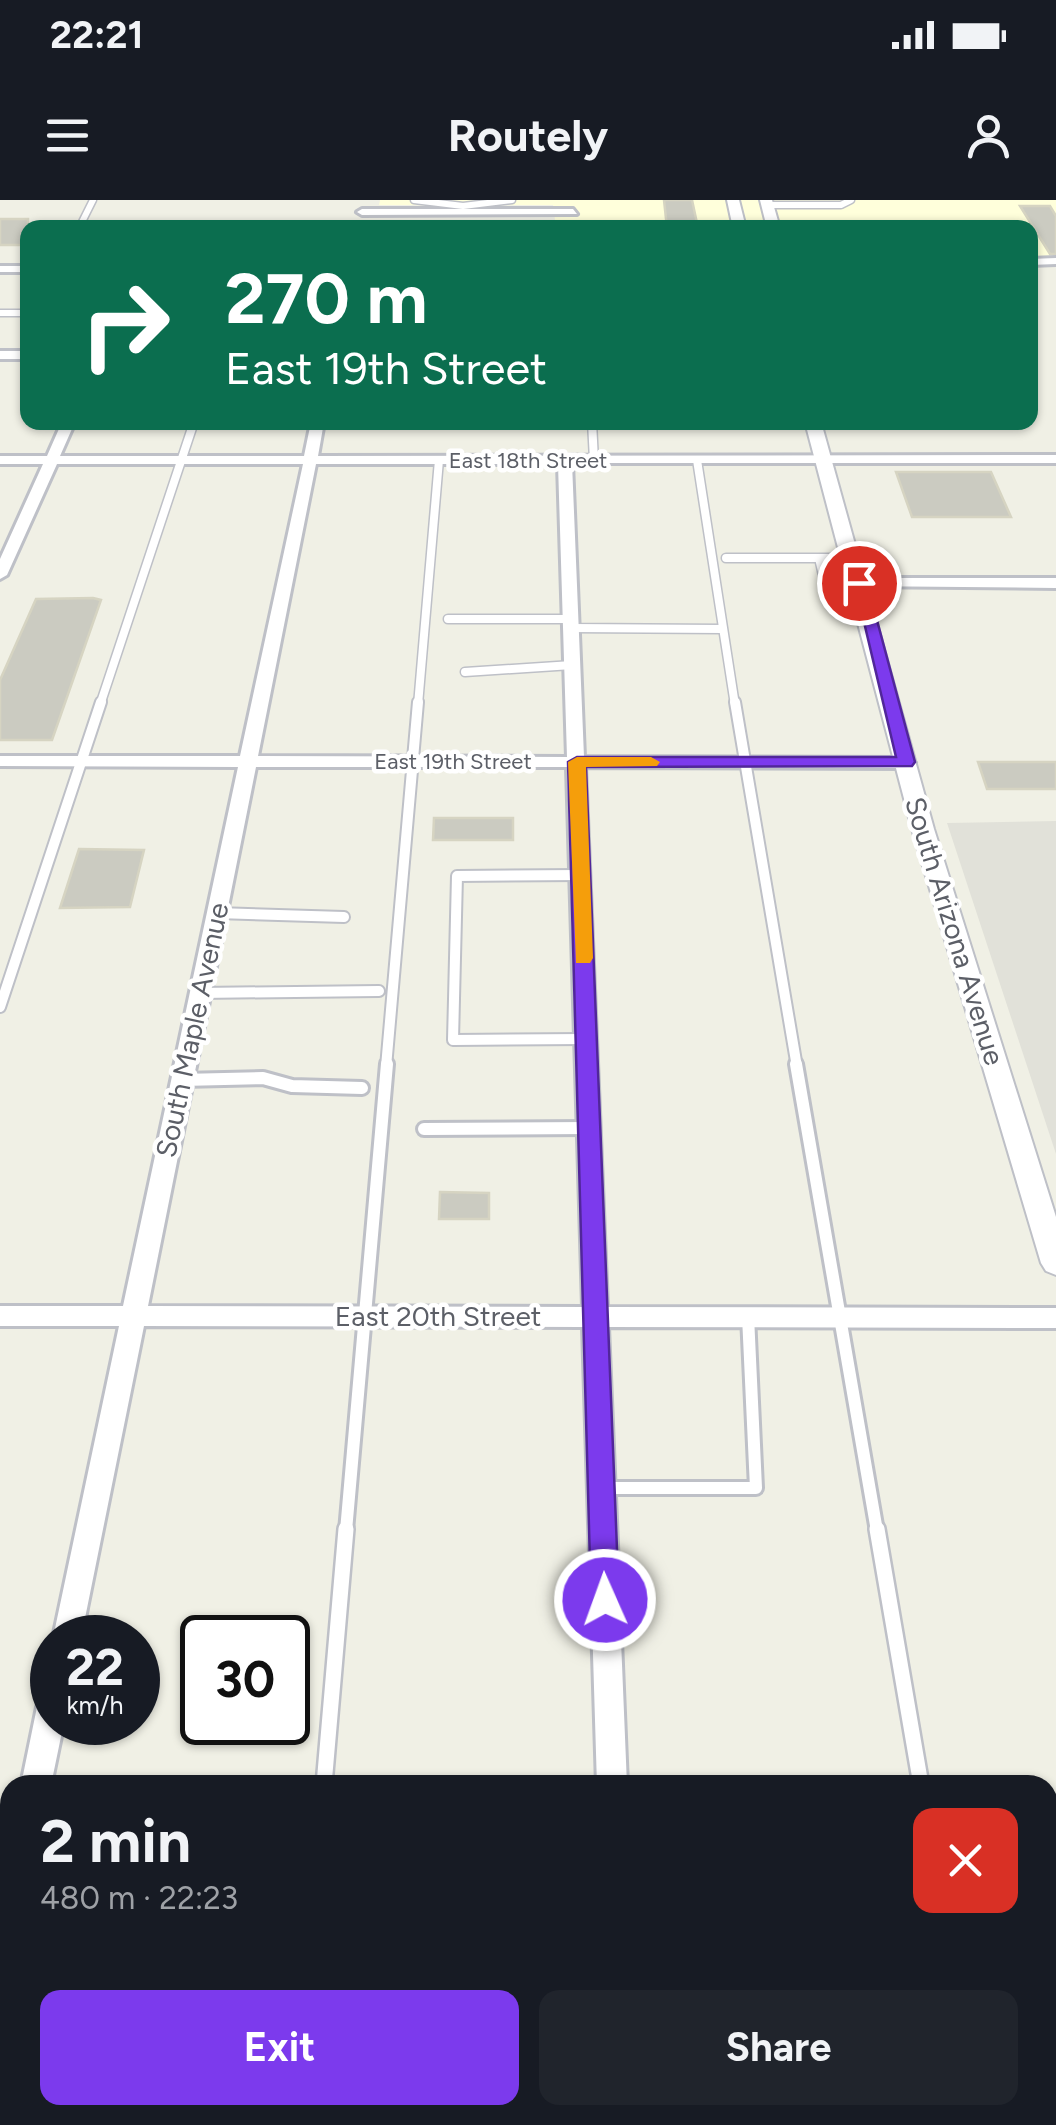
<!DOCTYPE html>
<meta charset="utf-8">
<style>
:root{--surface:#171b24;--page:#20242c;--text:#f1f3f6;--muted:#9ea1a6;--accent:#7c3aed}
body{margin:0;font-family:Figtree,sans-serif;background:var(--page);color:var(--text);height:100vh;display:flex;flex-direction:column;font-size:38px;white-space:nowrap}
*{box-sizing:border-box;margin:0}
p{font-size:32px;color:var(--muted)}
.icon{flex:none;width:55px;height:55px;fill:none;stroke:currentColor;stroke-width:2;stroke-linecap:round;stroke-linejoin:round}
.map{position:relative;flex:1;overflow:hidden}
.side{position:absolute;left:0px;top:1575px;width:1058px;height:350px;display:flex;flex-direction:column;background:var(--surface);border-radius:30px 30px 0 0;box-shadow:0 2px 8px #0004}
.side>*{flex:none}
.guide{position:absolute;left:20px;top:20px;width:1018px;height:210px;border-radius:20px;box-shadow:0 2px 8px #0004;background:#0b6e4f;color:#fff;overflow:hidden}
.speed{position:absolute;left:30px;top:1415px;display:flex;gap:20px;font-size:50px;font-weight:700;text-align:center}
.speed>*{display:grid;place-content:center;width:130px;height:130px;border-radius:50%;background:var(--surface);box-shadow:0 2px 8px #0004;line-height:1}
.speed small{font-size:25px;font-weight:400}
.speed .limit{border:5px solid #111;border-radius:15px;background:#fff;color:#111}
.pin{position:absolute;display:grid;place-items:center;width:85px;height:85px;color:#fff;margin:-42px;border:5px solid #fff;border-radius:50%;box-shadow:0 2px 10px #0007}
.me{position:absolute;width:110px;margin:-55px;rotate:358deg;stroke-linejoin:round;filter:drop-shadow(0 0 8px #0008)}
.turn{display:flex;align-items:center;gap:35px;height:210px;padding:0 40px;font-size:45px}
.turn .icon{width:130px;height:130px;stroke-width:2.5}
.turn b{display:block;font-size:70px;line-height:85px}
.round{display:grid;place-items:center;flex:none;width:105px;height:105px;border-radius:20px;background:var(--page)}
.overview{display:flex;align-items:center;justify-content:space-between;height:170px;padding:0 40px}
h1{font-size:60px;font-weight:700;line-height:75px}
.primary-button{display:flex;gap:20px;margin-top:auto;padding:20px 40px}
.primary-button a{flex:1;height:115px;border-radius:20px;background:var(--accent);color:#fff;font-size:40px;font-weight:700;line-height:115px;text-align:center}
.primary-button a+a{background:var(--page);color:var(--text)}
.status{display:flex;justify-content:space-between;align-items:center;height:70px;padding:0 50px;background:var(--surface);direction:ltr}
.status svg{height:28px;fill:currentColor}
header{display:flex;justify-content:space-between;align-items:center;height:130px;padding:0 40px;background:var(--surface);font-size:45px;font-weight:700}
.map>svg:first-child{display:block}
.commercial{fill:#ffffdb}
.industrial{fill:#e1e1d9}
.building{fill:#cbcbc1;stroke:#d6d4c2;stroke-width:2.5}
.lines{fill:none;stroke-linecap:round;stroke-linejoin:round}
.service-far4-casing{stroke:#bec0c7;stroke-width:9}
.service-far3-casing{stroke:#bec0c7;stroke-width:11}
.service-far2-casing{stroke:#bec0c7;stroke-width:14}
.service-far1-casing{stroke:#bec0c7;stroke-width:18}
.service-casing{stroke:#bec0c7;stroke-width:20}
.minor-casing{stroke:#bec0c7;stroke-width:6}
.tertiary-casing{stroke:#bec0c7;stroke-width:4}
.service-far4{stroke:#fff;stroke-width:6}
.service-far3{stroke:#fff;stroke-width:8}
.service-far2{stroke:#fff;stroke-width:10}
.service-far1{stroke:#fff;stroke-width:12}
.service{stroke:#fff;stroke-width:15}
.minor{fill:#fff;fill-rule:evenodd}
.tertiary{fill:#fff;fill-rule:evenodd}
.route{fill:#7c3aed;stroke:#51269a;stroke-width:2.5}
.slow{fill:#f59e0b}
.labels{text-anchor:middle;stroke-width:9;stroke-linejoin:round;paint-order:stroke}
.far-street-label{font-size:22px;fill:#5c5f67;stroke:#fff}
.street-label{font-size:28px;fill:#5c5f67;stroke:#fff}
</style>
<div class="status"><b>22:21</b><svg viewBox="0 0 49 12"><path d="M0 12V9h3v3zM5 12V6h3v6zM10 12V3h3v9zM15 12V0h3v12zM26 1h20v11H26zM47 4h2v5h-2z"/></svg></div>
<header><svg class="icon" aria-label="menu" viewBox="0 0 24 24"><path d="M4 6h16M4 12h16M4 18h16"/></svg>Routely<svg class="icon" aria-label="person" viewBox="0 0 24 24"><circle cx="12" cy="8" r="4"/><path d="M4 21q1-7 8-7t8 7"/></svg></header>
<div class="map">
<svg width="1056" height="1925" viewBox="0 0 1056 1925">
<rect width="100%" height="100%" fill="#f0f0e5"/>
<path class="commercial" d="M380,0H1056V61H1030V28H556L553,5H379Z"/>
<path class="industrial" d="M1056,621V954L947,623Z"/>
<path class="building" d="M664,0H692L698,28H667Z
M1020,6H1050L1056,16V54H1050Z
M0,19H28V45H0Z
M896,272H991L1011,317H912Z
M93,398L101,400L52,540H0V480L36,399Z
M978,562H1056V589H987Z
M434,618H513V640H433Z
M79,649L144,650L130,707L60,708Z
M440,992L489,993V1019H439Z"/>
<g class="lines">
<defs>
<path id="service-far4" d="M414,0L463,6L512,0
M767,5H841L851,0
M79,28L93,0
M1030,96V101
M0,113H28"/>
<path id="service-far3" d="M592,222L594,260
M697,260L735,505
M726,358H852
M819,358L825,384L859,383
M448,419H570
M571,428L723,429
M465,472L572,465
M100,505L194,222
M418,505L439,260"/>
<path id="service-far2" d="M735,502L797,867
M580,675L457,676L453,840L585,839
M217,713L344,717
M200,793L379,791
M0,807L101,502
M386,867L418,502"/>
<path id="service-far1" d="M796,864L877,1331
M182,880L263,878L292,886L362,888
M424,929L589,928
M601,1288H756L748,1116
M346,1331L387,864"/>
<path id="service" d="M877,1329L921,1585
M324,1585L346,1329
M977,1915L978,1925
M294,1925L295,1915"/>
<path id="minor" d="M573,9L577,14L362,15L357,12L362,9Z
M1056,58V64L1030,65V59Z
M0,66H28V72H0Z
M0,151H28V159H0Z
M62,222H75L60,256H304L311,222H324L318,256L1056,255V263H572L584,557L906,558L915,563L906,568L585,567L607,1107L1056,1108V1128L608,1127L627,1585H597L583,1127L144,1126L81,1438H53L119,1126H0V1106H123L238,567L0,566V556H240L303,264H57L7,375L0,379V359L43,264H0V256H47ZM316,264H558L567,557L258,556ZM256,567H567L583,1107L148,1106Z
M859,378H1056V388L854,386V380Z
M52,1492V1522H64L51,1585H21L37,1507L42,1497Z
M10,1697V1774L0,1778V1701Z
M606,1915H640L641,1925H607Z"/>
<path id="tertiary" d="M727,0H739L746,28H733Z
M760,0H772L780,28H767Z
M805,222H821L934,629L1056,1017V1075L1046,1071L1041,1063L912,629Z"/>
</defs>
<use href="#service-far4" class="service-far4-casing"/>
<use href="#service-far3" class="service-far3-casing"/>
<use href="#service-far2" class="service-far2-casing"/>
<use href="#service-far1" class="service-far1-casing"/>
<use href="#service" class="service-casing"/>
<use href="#minor" class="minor-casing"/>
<use href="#tertiary" class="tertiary-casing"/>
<use href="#service-far4" class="service-far4"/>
<use href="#service-far3" class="service-far3"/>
<use href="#service-far2" class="service-far2"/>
<use href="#service-far1" class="service-far1"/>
<use href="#service" class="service"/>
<use href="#minor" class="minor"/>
<use href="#tertiary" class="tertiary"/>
</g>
<path class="route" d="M854,380L867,383L915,562L912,566L586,567L619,1400L615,1409L605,1413L595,1409L591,1400L568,562L577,557H896Z"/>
<path class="slow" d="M651,557L660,562L657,566L586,567L593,758L590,763H576L568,562L577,557Z"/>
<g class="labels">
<g class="far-street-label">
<text x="528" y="268">East 18th Street</text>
<text x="453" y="569">East 19th Street</text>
</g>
<g class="street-label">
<text transform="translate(955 731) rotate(73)" y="10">South Arizona Avenue</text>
<text transform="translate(192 830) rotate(-78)" y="10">South Maple Avenue</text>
<text x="438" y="1126">East 20th Street</text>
</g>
</g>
</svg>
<div class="speed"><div>22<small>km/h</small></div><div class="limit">30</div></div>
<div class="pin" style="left:859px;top:383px;background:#d93025"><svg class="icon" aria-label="arrive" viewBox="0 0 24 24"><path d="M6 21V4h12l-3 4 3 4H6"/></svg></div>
<svg class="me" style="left:605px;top:1400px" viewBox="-20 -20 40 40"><circle r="17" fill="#7c3aed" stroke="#fff" stroke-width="3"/><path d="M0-11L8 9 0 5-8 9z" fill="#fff"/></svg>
<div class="guide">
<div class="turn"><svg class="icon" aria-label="right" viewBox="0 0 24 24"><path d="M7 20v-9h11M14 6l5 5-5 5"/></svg><div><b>270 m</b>East 19th Street</div></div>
</div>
<section class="side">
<div class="overview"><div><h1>2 min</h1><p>480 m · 22:23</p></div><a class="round" style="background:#d93025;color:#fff"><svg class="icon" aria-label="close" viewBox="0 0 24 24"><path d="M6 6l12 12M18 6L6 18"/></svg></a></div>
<div class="primary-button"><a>Exit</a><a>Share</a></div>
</section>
</div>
